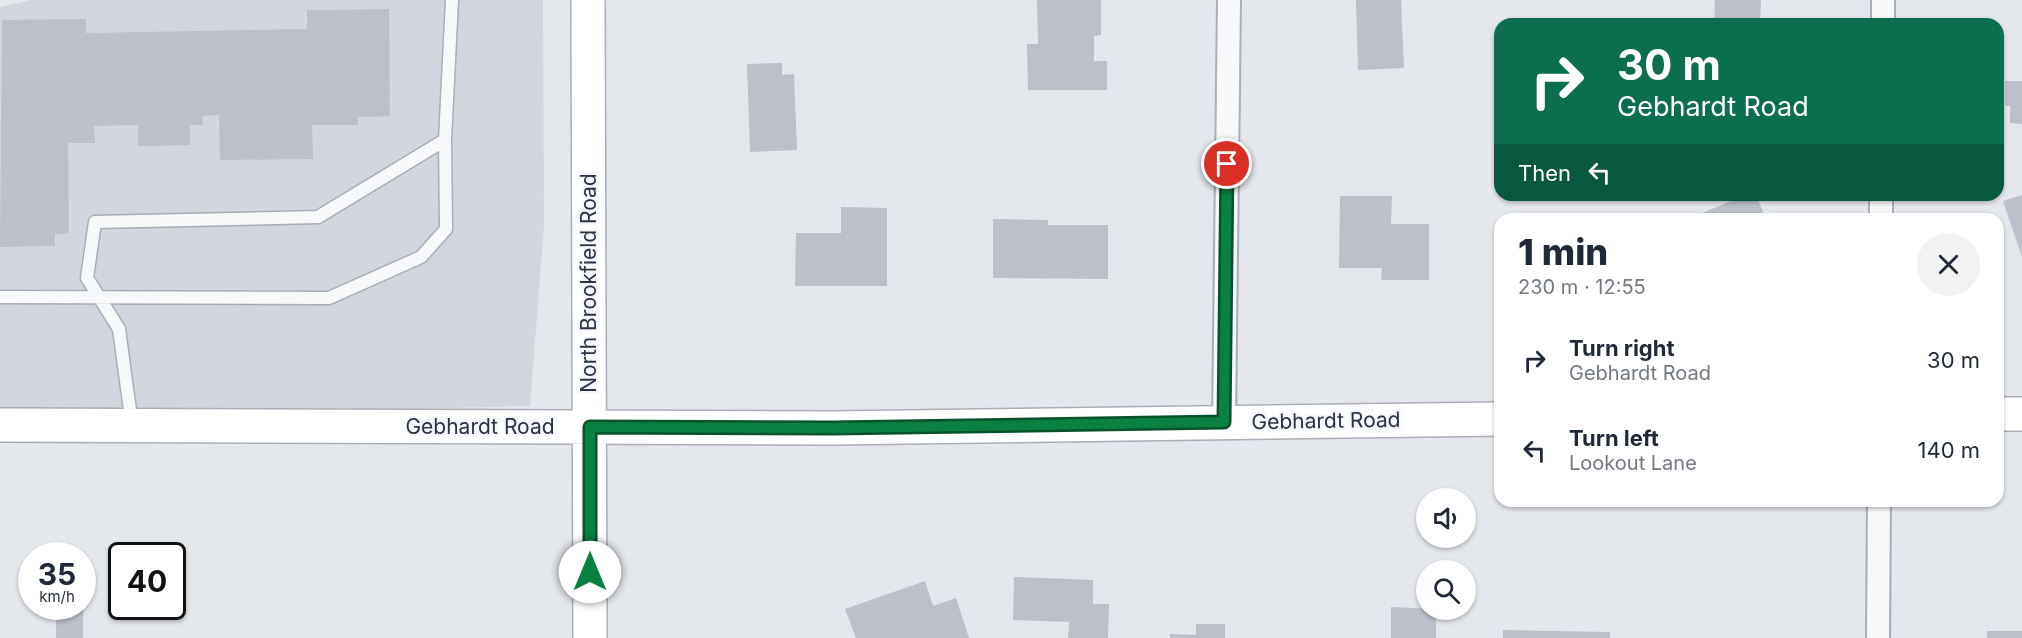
<!DOCTYPE html>
<meta charset="utf-8">
<style>
:root{--surface:#fff;--page:#f2f2f3;--text:#1f2937;--muted:#747a83}
body{margin:0;font-family:Inter,sans-serif;background:var(--page);color:var(--text);height:100vh;display:flex;flex-direction:column;font-size:22px;white-space:nowrap}
*{box-sizing:border-box;margin:0}
p{font-size:20px;color:var(--muted)}
.icon{flex:none;width:33px;height:33px;fill:none;stroke:currentColor;stroke-width:2;stroke-linecap:round;stroke-linejoin:round}
.map{position:relative;flex:1;overflow:hidden}
.side{position:absolute;left:1494px;top:213px;width:510px;height:294px;display:flex;flex-direction:column;background:var(--surface);border-radius:18px;box-shadow:0 2px 4px #0004}
.side>*{flex:none}
.top-card{position:absolute;left:1494px;top:18px;width:510px;height:183px;border-radius:18px;box-shadow:0 2px 4px #0004;background:#0b6e4f;color:#fff;overflow:hidden}
.fabs{position:absolute;left:1416px;top:488px;display:grid;gap:12px}
.fabs a{display:grid;place-items:center;width:60px;height:60px;border-radius:50%;background:var(--surface);box-shadow:0 2px 4px #0004;font-size:30px}
.speed{position:absolute;left:18px;top:542px;display:flex;gap:12px;font-size:30px;font-weight:700;text-align:center}
.speed>*{display:grid;place-content:center;width:78px;height:78px;border-radius:50%;background:var(--surface);box-shadow:0 2px 4px #0004;line-height:1}
.speed small{font-size:15px;font-weight:400}
.speed .limit{border:3px solid #111;border-radius:9px;background:#fff;color:#111}
.pin{position:absolute;display:grid;place-items:center;width:51px;height:51px;color:#fff;margin:-26px;border:3px solid #fff;border-radius:50%;box-shadow:0 2px 6px #0007}
.me{position:absolute;width:66px;margin:-33px;rotate:0deg;stroke-linejoin:round;filter:drop-shadow(0 0 4px #0008)}
.turn{display:flex;align-items:center;gap:21px;height:126px;padding:0 24px;font-size:27px}
.turn .icon{width:78px;height:78px;stroke-width:2.5}
.turn b{display:block;font-size:42px;line-height:51px}
.then{display:flex;align-items:center;height:57px;padding:0 24px;background:#0003;gap:12px;font-size:22px}
.round{display:grid;place-items:center;flex:none;width:63px;height:63px;border-radius:32px;background:var(--page)}
.headline{display:flex;align-items:center;justify-content:space-between;height:102px;padding:0 24px}
h1{font-size:36px;font-weight:800;line-height:45px}
ul{padding:0;list-style:none}
li{display:flex;align-items:center;gap:18px;height:90px;padding:0 24px}
li div{flex:1}
li b{display:block;font-size:22px}
li em{font-style:normal}
.map>svg:first-child{display:block}
.built{fill:#d2d6de}
.building{fill:#bbc0ca}
.lines{fill:none;stroke-linecap:round;stroke-linejoin:round}
.lane-casing{stroke:#a9aeb7;stroke-width:15}
.street-casing{stroke:#a9aeb7;stroke-width:26}
.secondary-casing{stroke:#a9aeb7;stroke-width:36}
.lane{stroke:#f7f8fa;stroke-width:12}
.street{stroke:#f7f8fa;stroke-width:22}
.secondary{stroke:#fff;stroke-width:33}
.route-casing{stroke:#07532c;stroke-width:15}
.route{stroke:#0b8043;stroke-width:10}
.labels{text-anchor:middle;stroke-width:4.5;stroke-linejoin:round;paint-order:stroke}
.street-label{font-size:21px;fill:#2b3445;stroke:#f4f6f9}
</style>
<div class="map">
<svg width="2022" height="638" viewBox="0 0 2022 638">
<rect width="100%" height="100%" fill="#e4e7ec"/>
<path class="built" d="M32,0H543L544,226L530,406L282,412H0V7Z"/>
<path class="building" d="M1037,0H1101V35L1094,36V61H1107V90H1028L1027,44H1038Z
M1356,0H1401L1404,68L1358,70Z
M1715,0H1761L1760,24H1714Z
M389,9L390,116L358,117V125H312L313,159L220,160L219,115L203,116V125H190V145L138,146V125L94,126L95,143H68L69,233L55,234V246L0,247L2,20L86,19V33L307,29V10Z
M782,63V75L794,74L797,150L750,152L747,64Z
M2005,81H2022V124L2010,123V106H2005Z
M1745,195H1756L1766,219H1688Z
M2022,195V257L2003,201Z
M1340,196H1392L1391,224H1429V280H1381L1382,268H1339Z
M841,207L887,208V286H795L796,233H841Z
M993,219L1048,220V225H1108V279L993,278Z
M1014,577L1093,580V604H1109L1108,638H1068L1069,622L1013,620Z
M925,581L933,606L956,598L969,638H856L845,609Z
M56,607H83V638H56Z
M1391,607L1436,609V638H1391Z
M1196,624H1225V638H1170V634L1196,635Z
M1503,630L1610,632V638H1503Z
M1987,631H2022V638H1987Z"/>
<g class="lines">
<defs>
<path id="lane" d="M0,297L329,298L421,257L446,229L445,140
M132,425L119,329L87,278L95,222L318,217L445,140L452,0"/>
<path id="street" d="M1883,24V0
M1881,219V195
M1224,422L1229,0
M1878,638L1879,501"/>
<path id="secondary" d="M588,0L590,638
M1998,414H2022
M0,425L833,428L1500,419"/>
</defs>
<use href="#lane" class="lane-casing"/>
<use href="#street" class="street-casing"/>
<use href="#secondary" class="secondary-casing"/>
<use href="#lane" class="lane"/>
<use href="#street" class="street"/>
<use href="#secondary" class="secondary"/>
</g>
<g class="lines">
<defs>
<path id="route" d="M590,572V427L833,428L1224,422L1227,164"/>
</defs>
<use href="#route" class="route-casing"/>
<use href="#route" class="route"/>
</g>
<g class="labels">
<g class="street-label">
<text transform="translate(589 283) rotate(-90)" y="7">North Brookfield Road</text>
<text transform="translate(1326 421) rotate(-1)" y="7">Gebhardt Road</text>
<text x="480" y="434">Gebhardt Road</text>
</g>
</g>
</svg>
<div class="fabs">
<a><svg class="icon" aria-label="sound" viewBox="0 0 24 24"><path d="M4 9h4l5-4v14l-5-4H4zM17 9q2 3 0 6"/></svg></a>
<a><svg class="icon" aria-label="search" viewBox="0 0 24 24"><circle cx="10" cy="10" r="6"/><path d="M15 15l6 6"/></svg></a>
</div>
<div class="speed"><div>35<small>km/h</small></div><div class="limit">40</div></div>
<div class="pin" style="left:1227px;top:164px;background:#d93025"><svg class="icon" aria-label="arrive" viewBox="0 0 24 24"><path d="M6 21V4h12l-3 4 3 4H6"/></svg></div>
<svg class="me" style="left:590px;top:572px" viewBox="-20 -20 40 40"><circle r="19" fill="#fff"/><path d="M0-13L10 11 0 6-10 11z" fill="#0b8043"/></svg>
<div class="top-card">
<div class="turn"><svg class="icon" aria-label="right" viewBox="0 0 24 24"><path d="M7 20v-9h11M14 6l5 5-5 5"/></svg><div><b>30 m</b>Gebhardt Road</div></div>
<div class="then">Then<svg class="icon" aria-label="left" viewBox="0 0 24 24"><path d="M17 20v-9H6M10 6l-5 5 5 5"/></svg></div>
</div>
<section class="side">
<div class="headline"><div><h1>1 min</h1><p>230 m · 12:55</p></div><a class="round"><svg class="icon" aria-label="close" viewBox="0 0 24 24"><path d="M6 6l12 12M18 6L6 18"/></svg></a></div>
<ul>
<li><svg class="icon" aria-label="right" viewBox="0 0 24 24"><path d="M7 20v-9h11M14 6l5 5-5 5"/></svg><div><b>Turn right</b><p>Gebhardt Road</p></div><em>30 m</em></li>
<li><svg class="icon" aria-label="left" viewBox="0 0 24 24"><path d="M17 20v-9H6M10 6l-5 5 5 5"/></svg><div><b>Turn left</b><p>Lookout Lane</p></div><em>140 m</em></li>
</ul>
</section>
</div>
